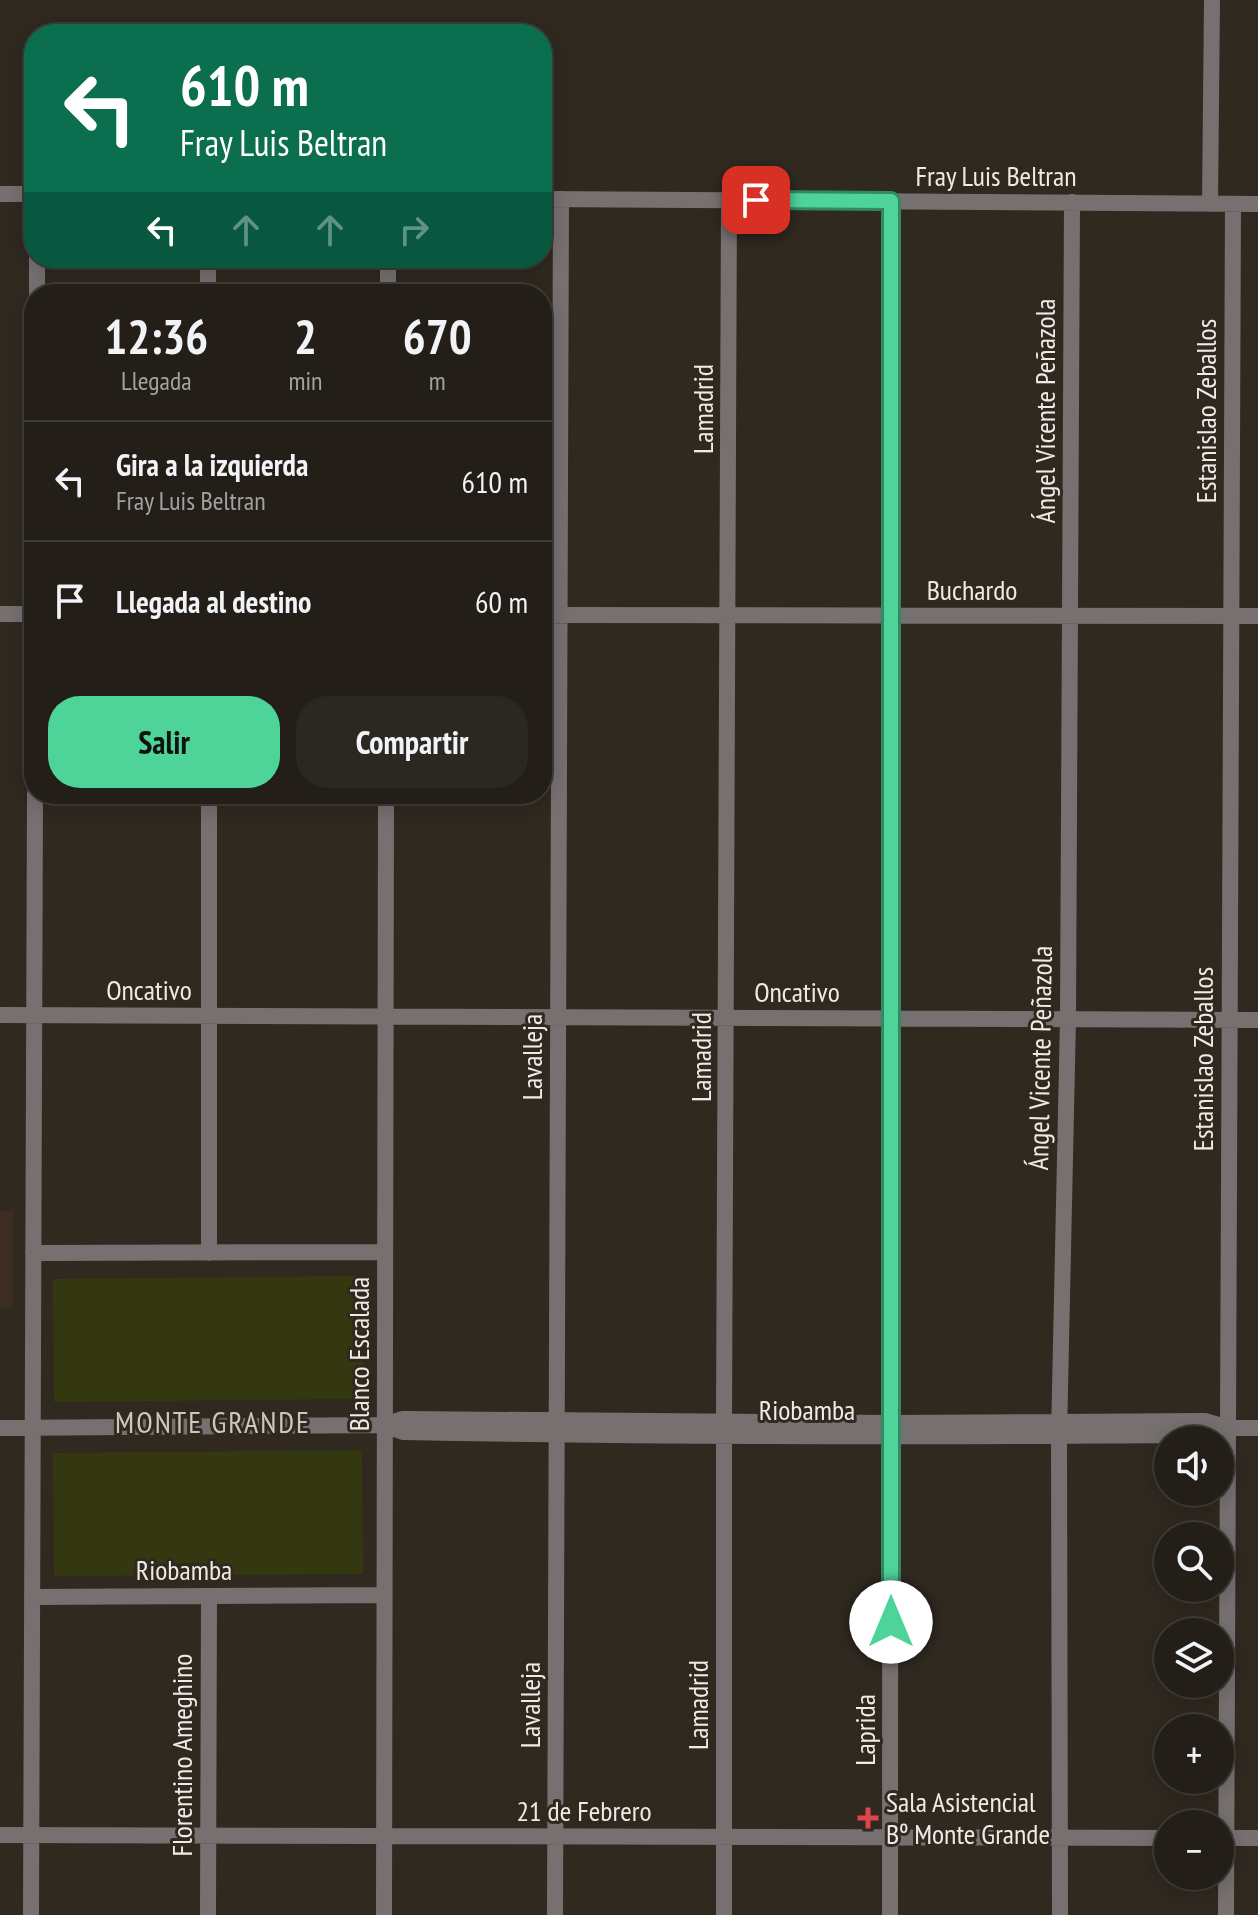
<!DOCTYPE html>
<html lang="es">
<meta charset="utf-8">
<style>
:root{--surface:#231f18;--page:#2b2721;--text:#f1f3f6;--muted:#a3a2a2;--line:#403d37;--accent:#4ed399}
body{margin:0;font-family:"PT Sans Narrow",sans-serif;background:var(--page);color:var(--text);height:100vh;display:flex;flex-direction:column;font-size:30px;white-space:nowrap}
*{box-sizing:border-box;margin:0}
p{font-size:26px;color:var(--muted)}
.icon{flex:none;width:44px;height:44px;fill:none;stroke:currentColor;stroke-width:2;stroke-linecap:round;stroke-linejoin:round}
.map{position:relative;flex:1;overflow:hidden}
.side{position:absolute;left:24px;top:284px;width:528px;height:520px;display:flex;flex-direction:column;background:var(--surface);border-radius:32px;box-shadow:0 4px 20px #0003,0 0 0 2px var(--line)}
.side>*{flex:none}
.guide{position:absolute;left:24px;top:24px;width:528px;height:244px;border-radius:32px;box-shadow:0 4px 20px #0003,0 0 0 2px var(--line);background:#0b6e4f;color:#fff;overflow:hidden}
.buttons{position:absolute;left:1154px;top:1426px;display:grid;gap:16px}
.buttons a{display:grid;place-items:center;width:80px;height:80px;border-radius:50%;background:var(--surface);box-shadow:0 4px 20px #0003,0 0 0 2px var(--line);font-size:40px}
.pin{position:absolute;display:grid;place-items:center;width:68px;height:68px;color:#fff;margin:-34px;border-radius:16px;box-shadow:0 4px 12px #0006}
.me{position:absolute;width:88px;margin:-44px;rotate:0deg;stroke-linejoin:round;filter:drop-shadow(0 0 6px #0008)}
.turn{display:flex;align-items:center;gap:28px;height:168px;padding:0 24px;font-size:36px}
.turn .icon{width:104px;height:104px;stroke-width:2.5}
.turn b{display:block;font-size:56px;line-height:68px}
.lanes{display:flex;align-items:center;height:76px;padding:0 24px;background:#0003;justify-content:center;gap:40px;direction:ltr}
.lanes .off{opacity:.35}
.eta{display:flex;justify-content:space-evenly;align-items:center;height:136px;text-align:center}
.eta b{font-size:48px;font-weight:700;line-height:56px}
.action{display:flex;gap:16px;margin-top:auto;padding:16px 24px}
.action a{flex:1;height:92px;border-radius:32px;background:var(--accent);color:#111;font-size:32px;font-weight:700;line-height:92px;text-align:center}
.action a+a{background:var(--page);color:var(--text)}
ul{padding:0;list-style:none}
li{display:flex;align-items:center;gap:24px;height:120px;padding:0 24px;border-top:2px solid var(--line)}
li div{flex:1}
li b{display:block;font-size:30px}
li em{font-style:normal}
.map>svg:first-child{display:block}
.education{fill:#3d2d23}
.green{fill:#333811}
.lines{fill:none;stroke-linecap:round;stroke-linejoin:round}
.street{stroke:#777070;stroke-width:16}
.route-casing{stroke:#338963;stroke-width:20}
.route{stroke:#4ed399;stroke-width:14}
.health-dot{fill:#e0444e;stroke:#2f2920;stroke-width:3}
.labels{text-anchor:middle;stroke-width:6;stroke-linejoin:round;paint-order:stroke}
.street-label{font-size:28px;fill:#eeeae5;stroke:#2f2920}
.poi-label{font-size:28px;fill:#eeeae5;stroke:#2f2920;text-anchor:start}
.neighbourhood-label{font-size:30px;letter-spacing:2px;fill:#cdc6bb;stroke:#2f2920}
</style>
<div class="map">
<svg width="1258" height="1915" viewBox="0 0 1258 1915">
<rect width="100%" height="100%" fill="#2f2920"/>
<path class="education" d="M0,1211H13V1307L0,1308Z"/>
<path class="green" d="M362,1276L363,1399L54,1402L53,1279Z
M362,1450L363,1574L54,1576L53,1453Z"/>
<g class="lines">
<path class="street" d="M0,194H34
M542,199L1258,204
M1210,204L1212,0
M208,258V294
M37,294V258
M388,294V258
M0,614H34
M542,615L1258,616
M209,794V1253
M0,1015L1258,1020
M33,1253L385,1252
M384,1425L403,1432C671,1437 940,1437 1208,1435L1228,1428
M0,1428L384,1425L403,1419L891,1423L1205,1421L1229,1428H1258
M32,1597L384,1595
M0,1835L1168,1838
M1220,1838H1258
M31,1915L35,794
M208,1915L209,1596
M384,1915L386,794
M555,1915L561,199
M724,1915V1422L729,200
M890,1915L891,201
M1060,1915L1059,1436L1068,1019L1072,202
M1226,1915L1233,204"/>
</g>
<g class="lines">
<defs>
<path id="route" d="M756,200L891,201V1622"/>
</defs>
<use href="#route" class="route-casing"/>
<use href="#route" class="route"/>
</g>
<path class="health-dot" d="M864 1806h8v8h8v8h-8v8h-8v-8h-8v-8h8z"/>
<g class="labels">
<g class="street-label">
<text x="996" y="186">Fray Luis Beltran</text>
<text transform="translate(703 409) rotate(-90)" y="10">Lamadrid</text>
<text transform="translate(1045 411) rotate(-90)" y="10">Ángel Vicente Peñazola</text>
<text transform="translate(1206 411) rotate(-90)" y="10">Estanislao Zeballos</text>
<text x="972" y="600">Buchardo</text>
<text x="149" y="1000">Oncativo</text>
<text x="797" y="1002">Oncativo</text>
<text transform="translate(532 1057) rotate(-90)" y="10">Lavalleja</text>
<text transform="translate(701 1057) rotate(-90)" y="10">Lamadrid</text>
<text transform="translate(1040 1058) rotate(-89)" y="10">Ángel Vicente Peñazola</text>
<text transform="translate(1203 1059) rotate(-90)" y="10">Estanislao Zeballos</text>
<text transform="translate(359 1354) rotate(-90)" y="10">Blanco Escalada</text>
<text x="807" y="1420">Riobamba</text>
<text x="184" y="1580">Riobamba</text>
<text transform="translate(530 1705) rotate(-90)" y="10">Lavalleja</text>
<text transform="translate(698 1705) rotate(-90)" y="10">Lamadrid</text>
<text transform="translate(865 1730) rotate(-90)" y="10">Laprida</text>
<text transform="translate(182 1755) rotate(-90)" y="10">Florentino Ameghino</text>
<text x="584" y="1821">21 de Febrero</text>
</g>
<g class="poi-label">
<text x="886" y="1812">Sala Asistencial<tspan x="886" dy="32">Bº Monte Grande</tspan></text>
</g>
<g class="neighbourhood-label">
<text x="213" y="1433">MONTE GRANDE</text>
</g>
</g>
</svg>
<div class="buttons">
<a><svg class="icon" aria-label="sound" viewBox="0 0 24 24"><path d="M4 9h4l5-4v14l-5-4H4zM17 9q2 3 0 6"/></svg></a>
<a><svg class="icon" aria-label="search" viewBox="0 0 24 24"><circle cx="10" cy="10" r="6"/><path d="M15 15l6 6"/></svg></a>
<a><svg class="icon" aria-label="layers" viewBox="0 0 24 24"><path d="M12 4l9 5-9 5-9-5zM3 14l9 5 9-5"/></svg></a>
<a>+</a>
<a>−</a>
</div>
<div class="pin" style="left:756px;top:200px;background:#d93025"><svg class="icon" aria-label="arrive" viewBox="0 0 24 24"><path d="M6 21V4h12l-3 4 3 4H6"/></svg></div>
<svg class="me" style="left:891px;top:1622px" viewBox="-20 -20 40 40"><circle r="19" fill="#fff"/><path d="M0-13L10 11 0 6-10 11z" fill="#4ed399"/></svg>
<div class="guide">
<div class="turn"><svg class="icon" aria-label="left" viewBox="0 0 24 24"><path d="M17 20v-9H6M10 6l-5 5 5 5"/></svg><div><b>610 m</b>Fray Luis Beltran</div></div>
<div class="lanes"><svg class="icon" aria-label="left" viewBox="0 0 24 24"><path d="M17 20v-9H6M10 6l-5 5 5 5"/></svg><svg class="icon off" aria-label="ahead" viewBox="0 0 24 24"><path d="M12 20V5M6 11l6-6 6 6"/></svg><svg class="icon off" aria-label="ahead" viewBox="0 0 24 24"><path d="M12 20V5M6 11l6-6 6 6"/></svg><svg class="icon off" aria-label="right" viewBox="0 0 24 24"><path d="M7 20v-9h11M14 6l5 5-5 5"/></svg></div>
</div>
<section class="side">
<div class="eta">
<div><b>12:36</b><p>Llegada</p></div>
<div><b>2</b><p>min</p></div>
<div><b>670</b><p>m</p></div>
</div>
<ul>
<li><svg class="icon" aria-label="left" viewBox="0 0 24 24"><path d="M17 20v-9H6M10 6l-5 5 5 5"/></svg><div><b>Gira a la izquierda</b><p>Fray Luis Beltran</p></div><em>610 m</em></li>
<li><svg class="icon" aria-label="arrive" viewBox="0 0 24 24"><path d="M6 21V4h12l-3 4 3 4H6"/></svg><div><b>Llegada al destino</b></div><em>60 m</em></li>
</ul>
<div class="action"><a>Salir</a><a>Compartir</a></div>
</section>
</div>
